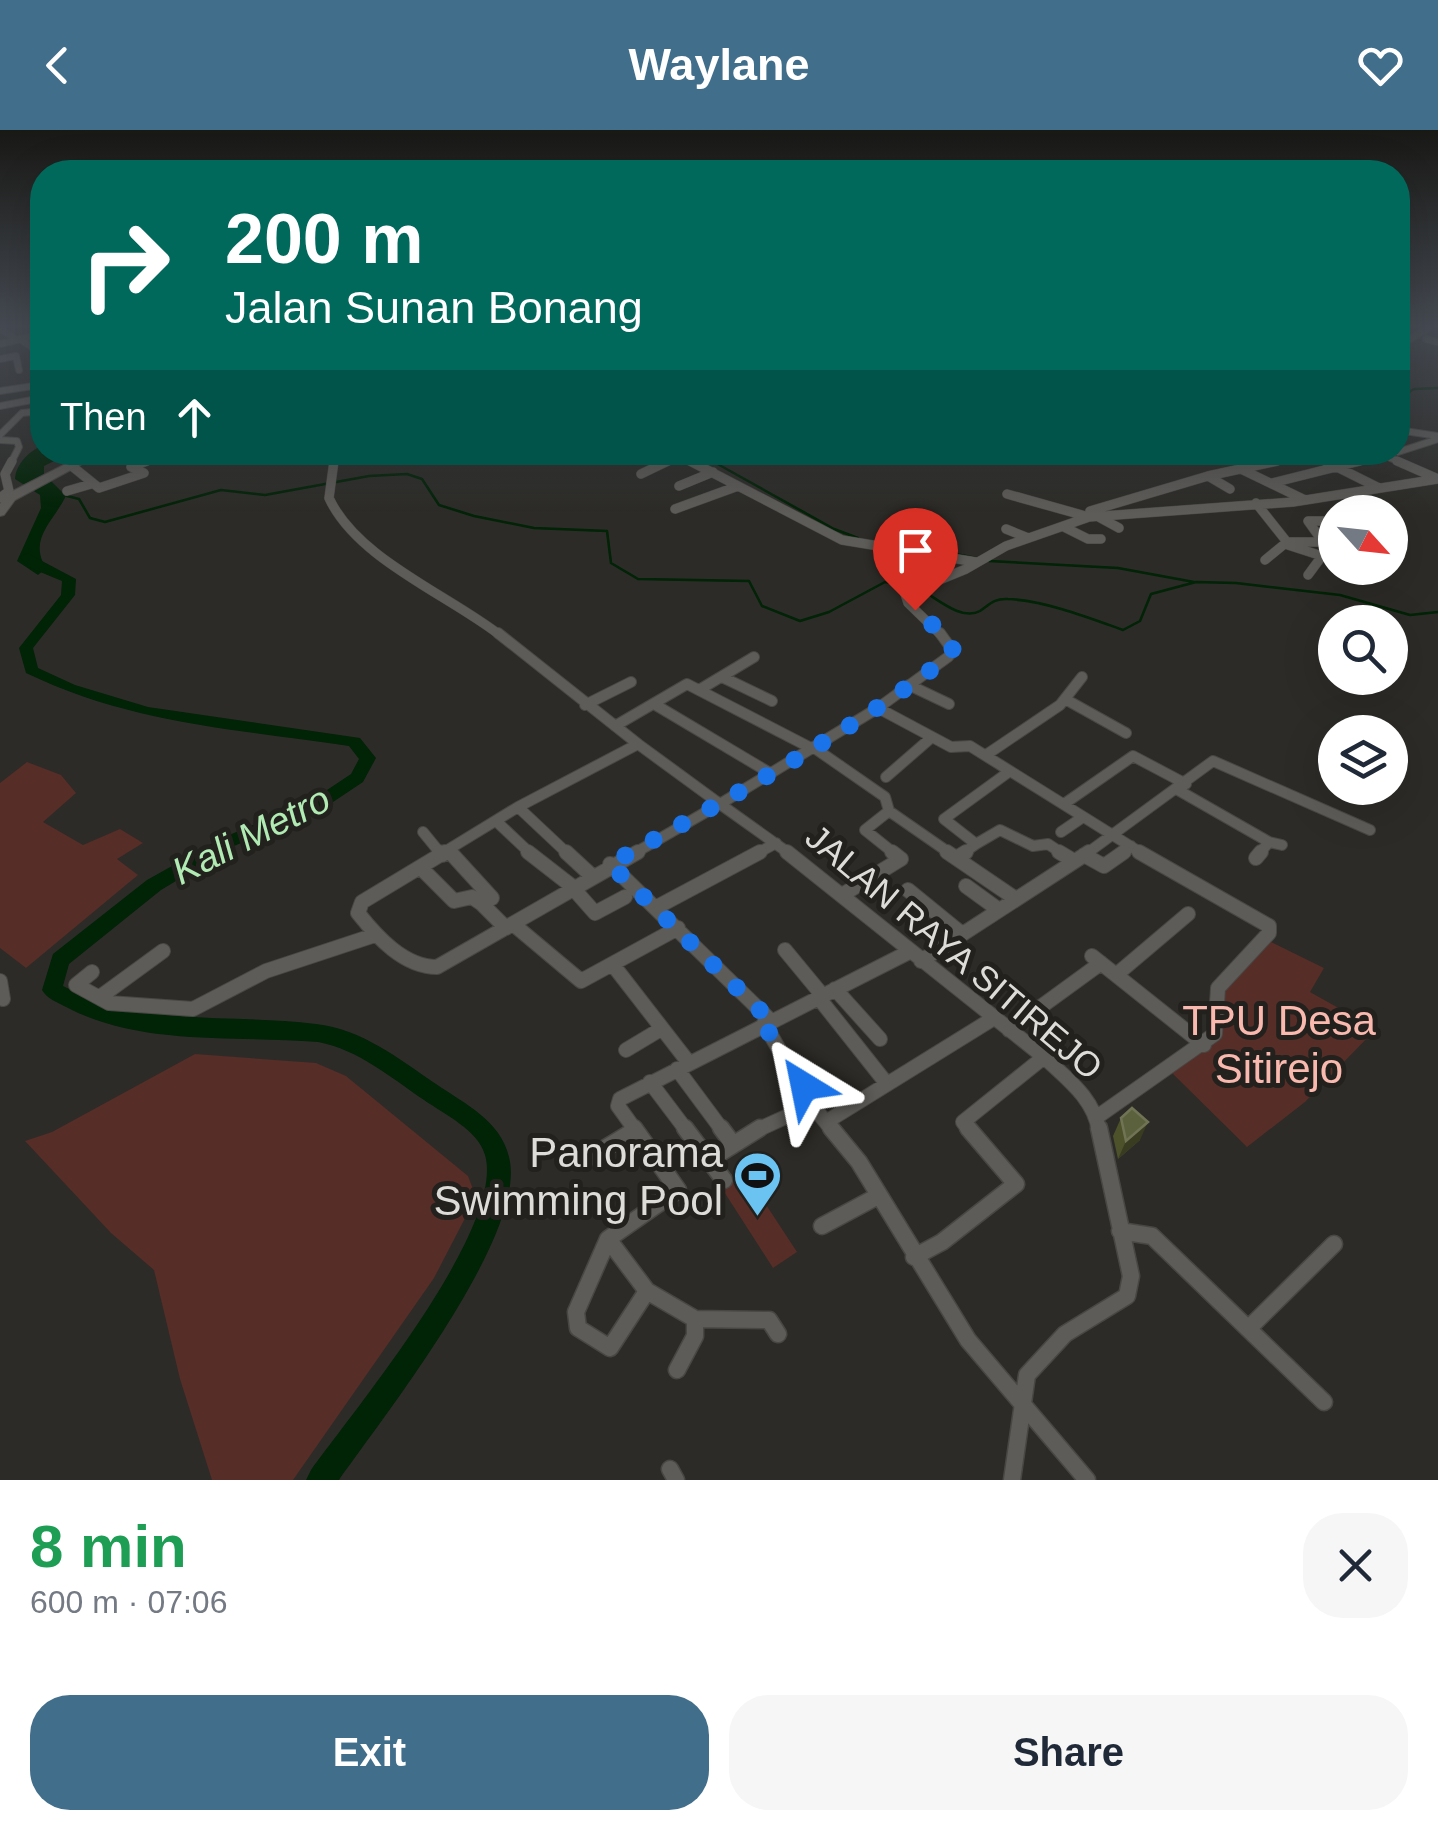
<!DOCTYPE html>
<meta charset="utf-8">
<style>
:root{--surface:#fff;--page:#f6f6f7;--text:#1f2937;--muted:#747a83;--accent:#416e8b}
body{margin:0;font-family:Arial,sans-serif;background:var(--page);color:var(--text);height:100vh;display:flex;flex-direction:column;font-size:38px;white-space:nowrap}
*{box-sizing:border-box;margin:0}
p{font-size:32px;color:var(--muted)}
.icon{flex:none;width:55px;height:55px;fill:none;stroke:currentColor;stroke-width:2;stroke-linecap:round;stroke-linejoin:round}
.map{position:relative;height:1350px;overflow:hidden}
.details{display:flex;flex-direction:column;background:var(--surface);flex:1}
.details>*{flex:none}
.hud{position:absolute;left:30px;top:30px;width:1380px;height:305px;border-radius:40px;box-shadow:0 10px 40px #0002;background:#00695c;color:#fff;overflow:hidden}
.needle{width:65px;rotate:117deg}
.fabs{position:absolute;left:1318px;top:365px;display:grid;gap:20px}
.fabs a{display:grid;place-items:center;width:90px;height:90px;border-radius:50%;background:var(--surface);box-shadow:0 10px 40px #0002;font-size:50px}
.pin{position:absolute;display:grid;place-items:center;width:85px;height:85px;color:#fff;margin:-102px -42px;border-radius:50% 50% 50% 0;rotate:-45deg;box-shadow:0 0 10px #0007}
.pin .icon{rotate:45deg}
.me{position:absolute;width:110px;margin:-55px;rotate:325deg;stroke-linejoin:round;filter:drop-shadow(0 0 8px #0008)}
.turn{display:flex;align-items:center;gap:35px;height:210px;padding:0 30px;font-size:45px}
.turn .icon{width:130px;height:130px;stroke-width:2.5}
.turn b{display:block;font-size:70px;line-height:85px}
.then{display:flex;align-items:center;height:95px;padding:0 30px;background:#0003;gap:20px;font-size:38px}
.round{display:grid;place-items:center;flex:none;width:105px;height:105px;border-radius:40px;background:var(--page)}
.summary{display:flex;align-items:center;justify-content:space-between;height:170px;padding:0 30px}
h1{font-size:60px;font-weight:700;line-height:75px;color:#1e9e55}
.primary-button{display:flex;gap:20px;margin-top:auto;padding:20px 30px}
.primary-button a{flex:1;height:115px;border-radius:40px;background:var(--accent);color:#fff;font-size:40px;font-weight:700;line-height:115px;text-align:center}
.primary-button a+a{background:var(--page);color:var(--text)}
header{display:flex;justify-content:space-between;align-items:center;height:130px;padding:0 30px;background:var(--accent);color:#fff;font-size:45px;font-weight:700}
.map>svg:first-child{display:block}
.green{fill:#562d27}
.water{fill:#012306}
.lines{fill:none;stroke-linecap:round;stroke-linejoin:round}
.stream{stroke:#012306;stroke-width:2.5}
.river{fill:#012306;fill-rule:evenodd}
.minor-far4-casing{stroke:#494744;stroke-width:8}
.minor-far3-casing{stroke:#494744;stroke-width:10}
.minor-far2-casing{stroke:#494744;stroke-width:12}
.minor-far1-casing{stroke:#494744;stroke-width:16}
.minor-casing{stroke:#494744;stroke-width:19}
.secondary-casing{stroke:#494744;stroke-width:2}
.minor-far4{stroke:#5e5c58;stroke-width:6}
.minor-far3{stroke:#5e5c58;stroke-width:9}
.minor-far2{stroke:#5e5c58;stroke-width:10}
.minor-far1{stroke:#5e5c58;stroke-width:14}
.minor{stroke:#5e5c58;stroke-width:16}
.secondary{fill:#5e5c58;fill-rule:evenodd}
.wall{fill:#4d522a}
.shaded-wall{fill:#393c21}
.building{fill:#5c613d;stroke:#707455;stroke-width:2.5}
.route{stroke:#1a73e8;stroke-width:18;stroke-dasharray:0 32.4}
.labels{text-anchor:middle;stroke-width:10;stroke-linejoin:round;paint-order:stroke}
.street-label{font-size:35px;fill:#dddcd9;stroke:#23211d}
.water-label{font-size:38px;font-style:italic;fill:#b1ebb4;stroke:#23211d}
.near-park-label{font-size:42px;fill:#f9b9ae;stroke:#23211d}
.near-poi-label{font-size:42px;fill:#dddcd9;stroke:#23211d;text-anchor:end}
</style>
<header><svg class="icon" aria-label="back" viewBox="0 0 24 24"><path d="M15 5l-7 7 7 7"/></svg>Waylane<svg class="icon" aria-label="heart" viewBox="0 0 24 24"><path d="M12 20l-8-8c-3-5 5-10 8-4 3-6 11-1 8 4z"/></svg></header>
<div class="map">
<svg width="1438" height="1350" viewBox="0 0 1438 1350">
<rect width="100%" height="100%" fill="#2c2b27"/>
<path class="green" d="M27,632L61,645L76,663L43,692L83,715L120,699L143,713L117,729L138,745L26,838L0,818V653Z
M1265,809L1324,838L1310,862L1376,899L1305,972L1247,1017L1172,943L1221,909L1220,865Z
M195,924L316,933L346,946L468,1046L476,1067L434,1148L293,1350H212L180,1249L154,1140L111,1103L25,1011L52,1002Z
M744,1041L797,1122L773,1138L721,1057Z"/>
<path class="water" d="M42,316V322L70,323L44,336V344L66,366C53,392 28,409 46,438L38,445L17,431L41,378L40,365L15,349C16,334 29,321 42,316Z"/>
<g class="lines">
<path class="stream" d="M1398,269L1414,259L1438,258
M696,322L834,399L858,408
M67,366L79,369L90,388L105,392L221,360L265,365L369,346L407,344L422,349L439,375L474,386L534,398L607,401L611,433L638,449L749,451L762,476L800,491L829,482L885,452L916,457
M945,422L976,428
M989,431L1118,438L1194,452
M923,461C939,470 962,491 980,481C990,474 995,468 1008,469C1046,471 1087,487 1123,500L1140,491L1151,464L1196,452L1236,453L1340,465L1410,485L1438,482"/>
<path class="river" d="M27,423L76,449L75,465L33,518L38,538L75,555L148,577L360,608L376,628L363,652L324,678L234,716L161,760L69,834L63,856C146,898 227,883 316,894C362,899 399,929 436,954C465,974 500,990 509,1027C529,1103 383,1287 339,1350H306L311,1340C354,1280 506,1098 485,1025C478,1000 444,984 424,970C390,947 359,920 318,912C236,905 142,917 66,877C57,872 47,869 42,860L53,824L147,750L222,708L312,670L351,644L359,629L349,616C235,599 132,594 26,543L19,518L61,465L62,451L28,437L20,427Z"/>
<defs>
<path id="minor-far4" d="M0,198L17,210
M1398,198L1402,196
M20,209L42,224
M1410,209L1432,196
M1426,209L1438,212
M0,214L42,204
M0,229L16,226L19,240
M0,261L40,255
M0,276L42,268
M1398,300L1438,306
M0,305L22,283L42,281
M0,310L17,311L19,317L11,333
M673,322L694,333
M1398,322L1438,309
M1312,324L1330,333
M1384,325L1402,333
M486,326L493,322
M649,326L658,322
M141,333L169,322
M334,333L337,322
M663,333L680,325
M1266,333L1316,322
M1350,333L1394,322"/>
<path id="minor-far3" d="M334,331L329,368C357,429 449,465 501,506
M690,331L842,410L976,432
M1325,331L1379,358
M1397,331L1438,349
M73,337L99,358L144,343L131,337L147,331
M1243,340L1305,370
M641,344L668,331
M1208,346L1230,359
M1272,353L1360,331
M679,356L713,342
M67,361L91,354
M1007,364L1089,387
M0,368L9,361L5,344L12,331
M1256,373L1287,412L1265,430
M675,379L738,356
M1090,381L1208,346L1277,331
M1097,386L1119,398
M1064,397L1088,409H1101
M1006,399L1028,408
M1390,409L1397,407
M1287,412H1323L1308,391H1323
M1288,415L1322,426L1308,445
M942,506L908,473L905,464L966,439L1006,416L1089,387L1293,372L1438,349"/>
<path id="minor-far2" d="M498,503L638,614
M722,547L772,571
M909,555L949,574
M699,560L754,527
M1065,569L1126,603
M654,574L770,643
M585,575L631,552
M878,578L951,617L970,616L1143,724
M615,596L687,554L811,618
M813,617L885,667L889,681L951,724
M986,625L1060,575L1082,547
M886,647L932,607
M1178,660L1269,712L1282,715
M1064,674L1133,626L1186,654
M518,677L568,724
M889,681L865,700L895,724
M496,691L531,724
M423,702L441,724
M1061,702L1083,687
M976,714L1000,700L1033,716L1048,714L1063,724
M450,721L453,724
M441,724L518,677L638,614
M633,724L720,674L638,614
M756,724L776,713
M790,724L720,674L878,578L948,527L953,521L940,503
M962,724L976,714L944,689L1010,641
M1086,724L1213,631L1370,700
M1120,724L1131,716
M1259,724L1269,712"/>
<path id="minor-far1" d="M439,722L442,725
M445,722L362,772L358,783C377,807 404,837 437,837L638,722
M450,722L492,768L482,774L506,798
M528,722L573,757
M566,722L592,746
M787,722L1044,927C1067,949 1094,968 1099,1001
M947,722L1016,769
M1059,722L1074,731
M1084,725L1104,736L1124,722
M958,727L966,722
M1256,728L1261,722
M610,734L770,890
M421,738L454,771L472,767L482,774
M966,756L999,780
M572,757L595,783L625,767
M908,760L962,804
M842,765L901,729L892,722
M657,777L760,722
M513,794L581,851L678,798
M785,820L823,866
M1092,826L1116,845L1188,784
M921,831L1089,722
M613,835L689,933
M92,842L76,855L109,873L193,879L266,841L375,805
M1116,845L1204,915
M0,851L3,869
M835,859L880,909
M100,867L163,821
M818,867L887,954
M764,893L781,923L799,938L812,975L833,1001
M1009,900L1101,833
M626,920L661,899
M677,939L723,1001
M650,952L687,1001
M1097,987L1215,904L1218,858L1269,803V796L1139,722
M826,992L994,888
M636,1001L618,976L620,969L909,822
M755,1001L812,975
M970,1001L963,992L1044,927"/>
<path id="minor" d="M685,998L709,1030
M721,998L733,1014
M831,998L859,1032L968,1210L1087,1350
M589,1028L635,1000
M724,1050L709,1030L760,998
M822,1096L878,1066
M1120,1101L1152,1106L1324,1272
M608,1109L647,1161L610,1218L578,1198L576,1182Z
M608,1109L678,1060L634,998
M914,1127L942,1112L1016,1054L968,998
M647,1161L695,1189V1206L677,1240
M695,1189L769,1190L778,1204
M1250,1197L1334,1114
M670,1339L676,1350
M1012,1350L1027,1245L1065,1204L1127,1166L1131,1146L1099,998"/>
<path id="secondary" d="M89,322H104L15,370L4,385L0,386V374L7,364Z"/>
</defs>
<use href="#minor-far4" class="minor-far4-casing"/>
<use href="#minor-far3" class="minor-far3-casing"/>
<use href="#minor-far2" class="minor-far2-casing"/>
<use href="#minor-far1" class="minor-far1-casing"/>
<use href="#minor" class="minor-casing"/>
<use href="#secondary" class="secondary-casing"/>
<use href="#minor-far4" class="minor-far4"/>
<use href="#minor-far3" class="minor-far3"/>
<use href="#minor-far2" class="minor-far2"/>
<use href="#minor-far1" class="minor-far1"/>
<use href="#minor" class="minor"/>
<use href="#secondary" class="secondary"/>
</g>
<path class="wall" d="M1121,988L1140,1010L1118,1029L1113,1006Z"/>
<path class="shaded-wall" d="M1148,992L1140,1010L1118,1029L1126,1011Z"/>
<path class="building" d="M1132,978L1148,992L1126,1011L1121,988Z"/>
<linearGradient id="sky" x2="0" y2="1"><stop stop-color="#181815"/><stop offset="0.51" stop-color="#454a52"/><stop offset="1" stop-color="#454a52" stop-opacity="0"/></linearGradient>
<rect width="1438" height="385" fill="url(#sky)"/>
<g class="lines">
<path class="route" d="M804,956C800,937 791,936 780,923C774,914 769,902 764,892L770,890L610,734C725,670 844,607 948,527L953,520L946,506L915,480"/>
</g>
<defs>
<symbol id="stadium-pin" viewBox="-11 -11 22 30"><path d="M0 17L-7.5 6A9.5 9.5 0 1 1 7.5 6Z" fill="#6ac3f1" stroke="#23211d"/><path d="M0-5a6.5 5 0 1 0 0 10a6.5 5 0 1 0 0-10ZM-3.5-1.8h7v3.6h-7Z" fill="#111"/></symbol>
</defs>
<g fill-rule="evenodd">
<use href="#stadium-pin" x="730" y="1018" width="55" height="75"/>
</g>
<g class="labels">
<g class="street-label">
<text transform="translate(954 822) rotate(40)" y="12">JALAN RAYA SITIREJO</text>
</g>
<g class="water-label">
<text transform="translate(251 705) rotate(-27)" y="13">Kali Metro</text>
</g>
<g class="near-park-label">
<text x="1279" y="905">TPU Desa<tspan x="1279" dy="48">Sitirejo</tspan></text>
</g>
<g class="near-poi-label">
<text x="723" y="1037">Panorama<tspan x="723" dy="48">Swimming Pool</tspan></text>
</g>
</g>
</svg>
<div class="fabs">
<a><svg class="needle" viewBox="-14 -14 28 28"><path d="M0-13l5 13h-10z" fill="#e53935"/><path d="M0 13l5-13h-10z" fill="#747a83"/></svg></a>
<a><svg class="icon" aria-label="search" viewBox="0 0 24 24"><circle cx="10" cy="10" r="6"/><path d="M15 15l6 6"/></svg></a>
<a><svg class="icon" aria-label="layers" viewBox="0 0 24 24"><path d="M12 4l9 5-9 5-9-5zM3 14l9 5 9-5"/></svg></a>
</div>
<div class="pin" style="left:915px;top:480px;background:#d93025"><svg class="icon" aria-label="arrive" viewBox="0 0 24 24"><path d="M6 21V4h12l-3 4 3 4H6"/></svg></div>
<svg class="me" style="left:804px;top:956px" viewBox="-20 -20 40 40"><path d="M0-17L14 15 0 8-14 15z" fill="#1a73e8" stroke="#fff" stroke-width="4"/></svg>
<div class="hud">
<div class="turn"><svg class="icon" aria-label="right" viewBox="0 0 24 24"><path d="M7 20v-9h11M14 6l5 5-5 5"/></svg><div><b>200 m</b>Jalan Sunan Bonang</div></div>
<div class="then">Then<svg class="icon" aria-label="ahead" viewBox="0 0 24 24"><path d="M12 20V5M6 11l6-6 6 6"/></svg></div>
</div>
</div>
<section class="details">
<div class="summary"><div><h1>8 min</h1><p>600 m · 07:06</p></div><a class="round"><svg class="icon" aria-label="close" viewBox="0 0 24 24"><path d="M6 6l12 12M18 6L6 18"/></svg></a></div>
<div class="primary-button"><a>Exit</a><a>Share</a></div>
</section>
